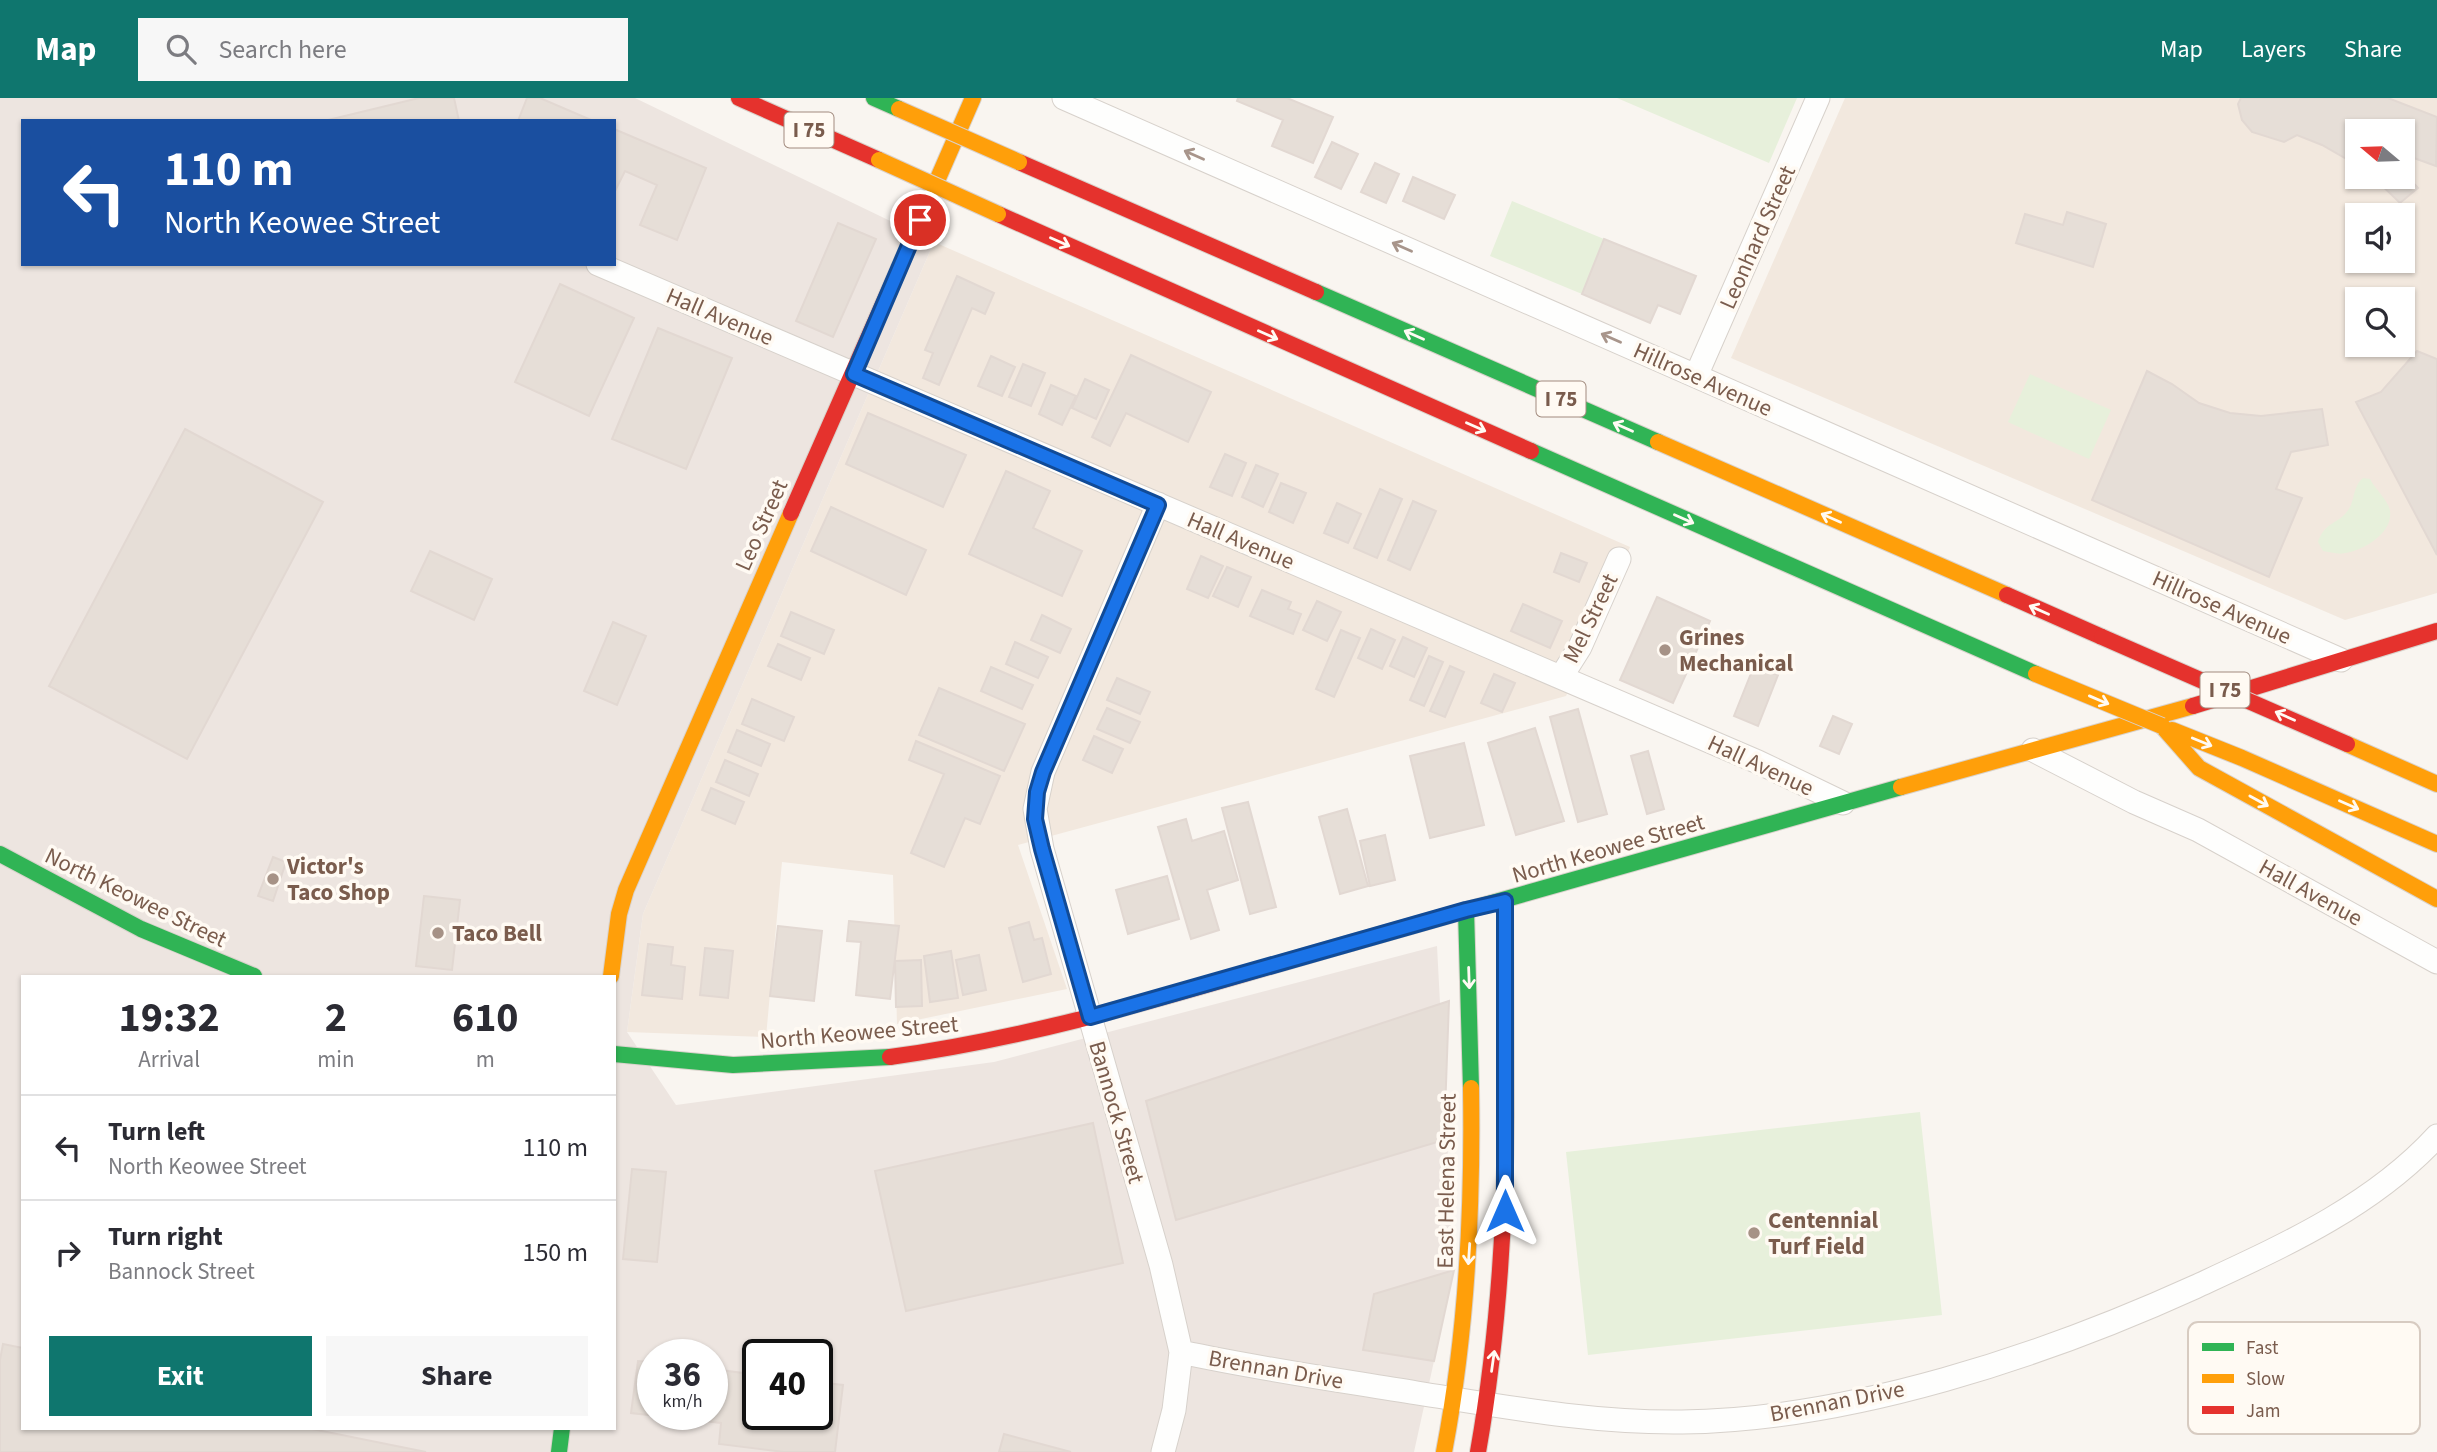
<!DOCTYPE html>
<style>
:root{--surface:#fff;--page:#f7f7f7;--text:#2b2b33;--muted:#7c7c81;--line:#e1e1e2;--accent:#0f766e}
body{margin:0;font-family:"Source Sans 3",sans-serif;background:var(--page);color:var(--text);height:100vh;display:flex;flex-direction:column;font-size:26px;white-space:nowrap}
*{box-sizing:border-box;margin:0}
p{font-size:23px;color:var(--muted)}
.icon{flex:none;width:38px;height:38px;fill:none;stroke:currentColor;stroke-width:2;stroke-linecap:round;stroke-linejoin:round}
.map{position:relative;flex:1;overflow:hidden}
.panel{position:absolute;left:21px;top:877px;width:595px;height:455px;display:flex;flex-direction:column;background:var(--surface);border-radius:0px;box-shadow:0 2px 5px #0004}
.panel>*{flex:none}
.banner{position:absolute;left:21px;top:21px;width:595px;height:147px;border-radius:0px;box-shadow:0 2px 5px #0004;background:#1a4fa0;color:#fff;overflow:hidden}
.needle{width:46px;rotate:289deg}
.fabs{position:absolute;left:2345px;top:21px;display:grid;gap:14px}
.fabs a{display:grid;place-items:center;width:70px;height:70px;border-radius:0px;background:var(--surface);box-shadow:0 2px 5px #0004;font-size:35px}
.speed{position:absolute;left:637px;top:1241px;display:flex;gap:14px;font-size:35px;font-weight:700;text-align:center}
.speed>*{display:grid;place-content:center;width:91px;height:91px;border-radius:50%;background:var(--surface);box-shadow:0 2px 5px #0004;line-height:1}
.speed small{font-size:18px;font-weight:400}
.speed .limit{border:4px solid #111;border-radius:10px;background:#fff;color:#111}
.pin{position:absolute;display:grid;place-items:center;width:60px;height:60px;color:#fff;margin:-30px;border:4px solid #fff;border-radius:50%;box-shadow:0 2px 7px #0007}
.me{position:absolute;width:77px;margin:-38px;rotate:0deg;stroke-linejoin:round;filter:drop-shadow(0 0 5px #0008)}
.turn{display:flex;align-items:center;gap:24px;height:147px;padding:0 28px;font-size:32px}
.turn .icon{width:91px;height:91px;stroke-width:2.5}
.turn b{display:block;font-size:49px;line-height:60px}
.eta{display:flex;justify-content:space-evenly;align-items:center;height:119px;text-align:center}
.eta b{font-size:42px;font-weight:700;line-height:49px}
.cta{display:flex;gap:14px;margin-top:auto;padding:14px 28px}
.cta a{flex:1;height:80px;border-radius:0px;background:var(--accent);color:#fff;font-size:28px;font-weight:700;line-height:80px;text-align:center}
.cta a+a{background:var(--page);color:var(--text)}
ul{padding:0;list-style:none}
li{display:flex;align-items:center;gap:21px;height:105px;padding:0 28px;border-top:2px solid var(--line)}
li div{flex:1}
li b{display:block;font-size:26px}
li em{font-style:normal}
header{display:flex;align-items:center;gap:42px;box-sizing:border-box;height:98px;padding:0 35px;background:var(--accent);color:#fff}
header strong{font-size:33px}
nav{display:flex;gap:38px;margin-inline-start:auto;font-size:24px}
.search{width:490px;height:63px;background:var(--page);display:flex;align-items:center;gap:18px;box-sizing:border-box;padding:0 24px;border-radius:0px;color:var(--muted);font-size:26px}
.map>svg:first-child{display:block}
.residential{fill:#f2e8de;fill-rule:evenodd}
.industrial{fill:#ede5e0;fill-rule:evenodd}
.green{fill:#e7f0db}
.building{fill:#e6ded7;stroke:#e2d8d2;stroke-width:2}
.lines{fill:none;stroke-linecap:round;stroke-linejoin:round}
.street-casing{stroke:#d7d1cb;stroke-width:25}
.fast-casing{stroke:#d9d2cb;stroke-width:18}
.slow-casing{stroke:#d9d2cb;stroke-width:18}
.jam-casing{stroke:#d9d2cb;stroke-width:18}
.street{stroke:#fefefd;stroke-width:23}
.fast{stroke:#30b455;stroke-width:16}
.slow{stroke:#ff9f0a;stroke-width:16}
.jam{stroke:#e5322d;stroke-width:16}
.slow-bridge-casing{stroke:#dad1cc;stroke-width:18;stroke-linecap:butt}
.jam-bridge-casing{stroke:#dad1cc;stroke-width:18;stroke-linecap:butt}
.slow-bridge{stroke:#ff9f0a;stroke-width:16}
.jam-bridge{stroke:#e5322d;stroke-width:16}
.oneway{stroke:#a8958b}
.oneway2{stroke:#fffaf3}
.route-casing{stroke:#114b97;stroke-width:18}
.route{stroke:#1a73e8;stroke-width:12}
.poi-dot{fill:#a69286;stroke:#fffaf3;stroke-width:2.5}
.labels{text-anchor:middle;stroke-width:7;stroke-linejoin:round;paint-order:stroke}
.shield{fill:#fffaf3;stroke:#a28b7f;stroke-width:2}
.shield-label{font-size:21px;font-weight:bold;fill:#7a5c4d}
.street-label{font-size:23px;fill:#7a5c4d;stroke:#fffaf3}
.poi-label{font-size:23px;font-weight:bold;fill:#7a5c4d;stroke:#fffaf3;text-anchor:start}
.key{fill:#fffaf3;stroke:#d7cbc1;stroke-width:2}
.key-label{font-size:19px;fill:#7a5c4d}
</style>
<header>
<strong>Map</strong>
<div class="search"><svg class="icon" aria-label="search" viewBox="0 0 24 24"><circle cx="10" cy="10" r="6"/><path d="M15 15l6 6"/></svg>Search here</div>
<nav><a>Map</a><a>Layers</a><a>Share</a></nav>
</header>
<div class="map">
<svg width="2437" height="1354" viewBox="0 0 2437 1354">
<rect width="100%" height="100%" fill="#f9f5f0"/>
<path class="residential" d="M1845,0H2437V495L2345,522L1731,260ZM2357,33H2403V79H2357ZM2357,117H2403V163H2357ZM2357,201H2403V247H2357Z
M934,144L1630,449L1566,598L1018,747L1067,891L897,926L893,777L782,764L766,939L627,934L643,816Z"/>
<path class="industrial" d="M0,0H635L934,144L643,816L627,934L676,1007L994,964L1437,848L1454,1172L1414,1354H0ZM23,23H614V166H23ZM23,878H614V1330H23ZM653,1256H712V1316H653ZM758,1256H817V1316H758Z"/>
<path class="green" d="M1617,0H1797L1769,65Z
M1512,103L1604,141L1582,196L1490,158Z
M2030,276L2111,312L2089,361L2008,324Z
M2363,380L2370,381C2375,391 2389,403 2390,413C2393,435 2364,452 2345,455C2339,457 2330,454 2323,453L2318,444C2325,423 2338,427 2349,411C2355,401 2353,388 2363,380Z
M1920,1014L1942,1217L1588,1257L1566,1054Z"/>
<path class="building" d="M419,0H454L459,23H324Z
M527,0H540L591,22L518,23Z
M1238,0H1287L1333,19L1313,65L1272,48L1283,22L1237,3Z
M2241,0H2388L2437,19L2436,68L2403,56V33H2357V67L2322,47L2297,37L2284,44L2252,34L2242,22L2238,6Z
M614,31L706,70L677,142L640,127L657,87L625,73L614,95Z
M1332,44L1358,56L1341,91L1315,79Z
M1375,65L1399,76L1386,105L1361,94Z
M2403,74L2418,90L2400,105L2373,79H2403Z
M1413,79L1455,97L1444,121L1403,103Z
M2067,114L2106,126L2093,169L2016,145L2025,116L2063,127Z
M838,125L876,141L833,239L796,223Z
M1604,141L1696,178L1680,216L1658,207L1650,225L1582,196Z
M957,178L994,195L985,216L972,210L939,287L923,280L933,255L925,252Z
M560,186L634,220L589,318L515,284Z
M658,230L732,260L686,371L612,341Z
M2417,253L2437,261V457L2356,304L2381,294Z
M1131,257L1211,294L1188,344L1126,315L1110,348L1092,339Z
M991,258L1015,269L1002,298L978,288Z
M1023,266L1045,275L1031,308L1009,299Z
M2147,273L2172,286L2199,305L2230,315L2261,318L2322,311L2328,347L2291,354L2276,391L2302,400L2269,479L2092,402Z
M1085,281L1109,292L1096,321L1072,310Z
M1051,287L1076,298L1062,327L1039,316Z
M868,315L966,357L943,409L846,366Z
M185,331L323,404L187,661L49,588Z
M1225,356L1246,365L1232,398L1210,389Z
M1256,367L1278,376L1263,409L1242,399Z
M1006,373L1050,393L1033,430L1082,453L1062,498L969,456Z
M1281,385L1306,395L1293,425L1269,414Z
M1380,391L1402,401L1377,460L1354,450Z
M1413,403L1436,413L1410,472L1388,462Z
M1337,405L1361,416L1348,445L1324,435Z
M831,409L926,452L906,497L811,453Z
M430,453L492,481L474,522L411,493Z
M1561,455L1587,465L1579,484L1554,474Z
M1201,458L1223,468L1208,500L1187,491Z
M1227,469L1251,479L1238,509L1213,498Z
M1262,492L1291,504L1288,511L1301,516L1293,536L1250,518Z
M1657,499L1710,523L1673,605L1620,582Z
M1317,503L1341,514L1327,543L1303,532Z
M1523,506L1562,523L1550,550L1511,533Z
M791,514L834,532L824,556L781,538Z
M1042,517L1071,531L1060,555L1031,542Z
M613,524L646,538L617,607L584,593Z
M1371,531L1395,542L1382,571L1358,560Z
M1341,532L1360,540L1334,599L1316,591Z
M1403,539L1427,550L1414,579L1390,568Z
M1015,544L1048,559L1038,580L1006,566Z
M778,546L810,560L801,582L768,568Z
M1429,558L1443,564L1424,608L1410,602Z
M1450,568L1464,574L1445,619L1430,613Z
M1754,568L1778,577L1758,628L1734,618Z
M991,569L1033,587L1022,611L981,593Z
M1494,576L1515,585L1502,614L1481,605Z
M1117,580L1150,594L1140,616L1107,602Z
M939,590L1025,626L1004,673L919,637Z
M752,601L794,619L784,643L742,626Z
M1107,610L1140,624L1130,645L1097,631Z
M1578,611L1607,716L1578,724L1550,619Z
M1833,618L1852,626L1839,656L1820,648Z
M1535,630L1564,723L1516,737L1488,645Z
M737,632L770,646L761,668L728,654Z
M1094,638L1123,651L1112,675L1083,662Z
M916,643L1000,678L980,726L965,720L944,769L911,755L944,676L909,662Z
M1464,645L1484,727L1430,740L1410,658Z
M1648,653L1664,711L1647,716L1631,658Z
M725,662L758,676L749,698L716,684Z
M711,690L744,704L735,726L702,712Z
M1248,704L1276,809L1250,816L1222,710Z
M1347,711L1368,788L1340,796L1319,719Z
M1186,721L1192,743L1224,733L1238,782L1207,792L1219,832L1191,841L1158,729Z
M1385,737L1395,782L1370,788L1360,743Z
M273,759L286,764L273,803L258,798Z
M1167,778L1179,821L1128,836L1116,792Z
M424,798L460,802L452,872L416,868Z
M849,823L899,828L890,901L856,897L861,844L847,843Z
M1029,824L1034,842L1042,840L1051,876L1023,884L1009,830Z
M778,828L822,833L814,903L770,898Z
M648,846L673,849L671,867L685,869L682,901L642,897Z
M705,850L733,853L728,900L700,897Z
M951,853L958,900L930,904L924,858Z
M979,857L986,892L963,897L956,862Z
M921,862L922,908L896,909L895,863Z
M1449,903L1444,1042L1176,1122L1146,1003Z
M1093,1025L1123,1165L906,1213L875,1073Z
M632,1071L666,1074L657,1164L623,1161Z
M1454,1172L1434,1263L1363,1252L1374,1196Z
M3,1246L23,1250V1330H307L426,1354H0V1262Z
M638,1263L653,1264V1316H712V1271L758,1277V1316H817V1284L843,1287L835,1354H784L719,1346L721,1325L631,1315Z
M1004,1336L1071,1354H999Z"/>
<g class="lines">
<defs>
<path id="street" d="M1064,0L2341,562
M598,166L1758,664L1843,705
M1696,278L1818,0
M1158,406L1043,674L1035,711L1042,751L1161,1167L1181,1254L1174,1312L1163,1354
M1561,579L1580,549L1619,461
M2033,652L2134,704L2198,732L2437,864
M1181,1254C1259,1271 1338,1282 1417,1295C1506,1309 1592,1325 1682,1324C1850,1322 2043,1258 2195,1189C2281,1149 2372,1109 2437,1038"/>
<path id="fast" d="M874,0L899,11
M1316,194L1658,344
M1531,353L2036,576
M0,756L141,831L254,878
M1466,812L1471,990
M1351,845L1901,689
M614,956L733,967L890,959
M559,1354L562,1330"/>
<path id="slow" d="M899,170L973,0
M1658,344L2007,497
M2162,628L2199,670L2437,801
M2172,632L2242,660L2437,746
M2347,646L2437,686
M1901,689L2193,608
M1505,803L1506,1017
M611,878L619,816L626,792L791,415
M1444,1354C1467,1234 1473,1113 1471,990"/>
<path id="jam" d="M739,0L879,62
M1019,64L1316,194
M998,116L1531,353
M791,415L899,170
M2007,497L2102,539
M2193,608L2437,533
M890,959C1047,938 1199,888 1351,845
M1478,1354C1498,1241 1505,1132 1506,1017"/>
</defs>
<use href="#street" class="street-casing"/>
<use href="#fast" class="fast-casing"/>
<use href="#slow" class="slow-casing"/>
<use href="#jam" class="jam-casing"/>
<use href="#street" class="street"/>
<use href="#fast" class="fast"/>
<use href="#slow" class="slow"/>
<use href="#jam" class="jam"/>
<defs>
<path id="slow-bridge" d="M899,11L1019,64
M879,62L998,116
M2036,576L2162,628"/>
<path id="jam-bridge" d="M2102,539L2347,646"/>
</defs>
<use href="#slow-bridge" class="slow-bridge-casing"/>
<use href="#jam-bridge" class="jam-bridge-casing"/>
<use href="#slow-bridge" class="slow-bridge"/>
<use href="#jam-bridge" class="jam-bridge"/>
</g>
<defs><path id="oneway-shaft" d="M-6 0H5M1.5-3L5.5 0L1.5 3" fill="none" stroke-width="1.6" stroke-linecap="round" stroke-linejoin="round" transform="scale(1.75)"/></defs>
<g class="oneway">
<use href="#oneway-shaft" transform="translate(1194 57) rotate(-156)"/>
<use href="#oneway-shaft" transform="translate(1402 149) rotate(-156)"/>
<use href="#oneway-shaft" transform="translate(1611 240) rotate(-156)"/>
</g>
<g class="oneway2">
<use href="#oneway-shaft" transform="translate(1060 144) rotate(24)"/>
<use href="#oneway-shaft" transform="translate(1268 237) rotate(24)"/>
<use href="#oneway-shaft" transform="translate(1414 237) rotate(-156)"/>
<use href="#oneway-shaft" transform="translate(1476 329) rotate(24)"/>
<use href="#oneway-shaft" transform="translate(1623 329) rotate(-156)"/>
<use href="#oneway-shaft" transform="translate(1831 420) rotate(-156)"/>
<use href="#oneway-shaft" transform="translate(1684 421) rotate(24)"/>
<use href="#oneway-shaft" transform="translate(2039 512) rotate(-156)"/>
<use href="#oneway-shaft" transform="translate(2099 602) rotate(23)"/>
<use href="#oneway-shaft" transform="translate(2285 618) rotate(-156)"/>
<use href="#oneway-shaft" transform="translate(2202 644) rotate(22)"/>
<use href="#oneway-shaft" transform="translate(2259 703) rotate(29)"/>
<use href="#oneway-shaft" transform="translate(2349 707) rotate(24)"/>
<use href="#oneway-shaft" transform="translate(1469 880) rotate(88)"/>
<use href="#oneway-shaft" transform="translate(1469 1156) rotate(94)"/>
<use href="#oneway-shaft" transform="translate(1493 1263) rotate(-82)"/>
</g>
<g class="lines">
<defs>
<path id="route" d="M920,122L854,276L1158,407L1043,674L1037,694L1035,721L1042,751L1090,919L1466,812L1505,803V1113"/>
</defs>
<use href="#route" class="route-casing"/>
<use href="#route" class="route"/>
</g>
<g class="poi-dot">
<circle cx="1665" cy="552" r="7"/>
<circle cx="273" cy="781" r="7"/>
<circle cx="438" cy="835" r="7"/>
<circle cx="1754" cy="1135" r="7"/>
</g>
<g class="labels">
<g class="shield">
<rect x="784.5" y="14.5" width="49" height="35" rx="5"/>
<rect x="1536.5" y="283.5" width="49" height="35" rx="5"/>
<rect x="2200.5" y="574.5" width="49" height="35" rx="5"/>
</g>
<g class="shield-label">
<text x="809" y="39">I 75</text>
<text x="1561" y="308">I 75</text>
<text x="2225" y="599">I 75</text>
</g>
<g class="street-label">
<text transform="translate(1757 139) rotate(-66)" y="8">Leonhard Street</text>
<text transform="translate(720 218) rotate(23)" y="8">Hall Avenue</text>
<text transform="translate(1703 281) rotate(24)" y="8">Hillrose Avenue</text>
<text transform="translate(761 427) rotate(-66)" y="8">Leo Street</text>
<text transform="translate(1241 442) rotate(23)" y="8">Hall Avenue</text>
<text transform="translate(2222 509) rotate(24)" y="8">Hillrose Avenue</text>
<text transform="translate(1590 520) rotate(-64)" y="8">Mel Street</text>
<text transform="translate(1761 667) rotate(25)" y="8">Hall Avenue</text>
<text transform="translate(1608 750) rotate(-16)" y="8">North Keowee Street</text>
<text transform="translate(2311 794) rotate(29)" y="8">Hall Avenue</text>
<text transform="translate(136 799) rotate(26)" y="8">North Keowee Street</text>
<text transform="translate(859 934) rotate(-5)" y="8">North Keowee Street</text>
<text transform="translate(1117 1014) rotate(74)" y="8">Bannock Street</text>
<text transform="translate(1446 1083) rotate(-89)" y="8">East Helena Street</text>
<text transform="translate(1276 1271) rotate(10)" y="8">Brennan Drive</text>
<text transform="translate(1837 1303) rotate(-11)" y="8">Brennan Drive</text>
</g>
<g class="poi-label">
<text x="1679" y="547">Grines<tspan x="1679" dy="26">Mechanical</tspan></text>
<text x="287" y="776">Victor's<tspan x="287" dy="26">Taco Shop</tspan></text>
<text x="452" y="843">Taco Bell</text>
<text x="1768" y="1130">Centennial<tspan x="1768" dy="26">Turf Field</tspan></text>
</g>
</g>
<rect x="2188" y="1224" width="232" height="112" rx="10" class="key"/>
<rect x="2202" y="1245" width="32" height="8" fill="#30b455"/>
<rect x="2202" y="1276" width="32" height="9" fill="#ff9f0a"/>
<rect x="2202" y="1308" width="32" height="8" fill="#e5322d"/>
<g class="key-label">
<text x="2246" y="1256">Fast</text>
<text x="2246" y="1287">Slow</text>
<text x="2246" y="1319">Jam</text>
</g>
</svg>
<div class="fabs">
<a><svg class="needle" viewBox="-14 -14 28 28"><path d="M0-13l5 13h-10z" fill="#e53935"/><path d="M0 13l5-13h-10z" fill="#7c7c81"/></svg></a>
<a><svg class="icon" aria-label="sound" viewBox="0 0 24 24"><path d="M4 9h4l5-4v14l-5-4H4zM17 9q2 3 0 6"/></svg></a>
<a><svg class="icon" aria-label="search" viewBox="0 0 24 24"><circle cx="10" cy="10" r="6"/><path d="M15 15l6 6"/></svg></a>
</div>
<div class="speed"><div>36<small>km/h</small></div><div class="limit">40</div></div>
<div class="pin" style="left:920px;top:122px;background:#d93025"><svg class="icon" aria-label="arrive" viewBox="0 0 24 24"><path d="M6 21V4h12l-3 4 3 4H6"/></svg></div>
<svg class="me" style="left:1505px;top:1113px" viewBox="-20 -20 40 40"><path d="M0-17L14 15 0 8-14 15z" fill="#1a73e8" stroke="#fff" stroke-width="4"/></svg>
<div class="banner">
<div class="turn"><svg class="icon" aria-label="left" viewBox="0 0 24 24"><path d="M17 20v-9H6M10 6l-5 5 5 5"/></svg><div><b>110 m</b>North Keowee Street</div></div>
</div>
<section class="panel">
<div class="eta">
<div><b>19:32</b><p>Arrival</p></div>
<div><b>2</b><p>min</p></div>
<div><b>610</b><p>m</p></div>
</div>
<ul>
<li><svg class="icon" aria-label="left" viewBox="0 0 24 24"><path d="M17 20v-9H6M10 6l-5 5 5 5"/></svg><div><b>Turn left</b><p>North Keowee Street</p></div><em>110 m</em></li>
<li><svg class="icon" aria-label="right" viewBox="0 0 24 24"><path d="M7 20v-9h11M14 6l5 5-5 5"/></svg><div><b>Turn right</b><p>Bannock Street</p></div><em>150 m</em></li>
</ul>
<div class="cta"><a>Exit</a><a>Share</a></div>
</section>
</div>
